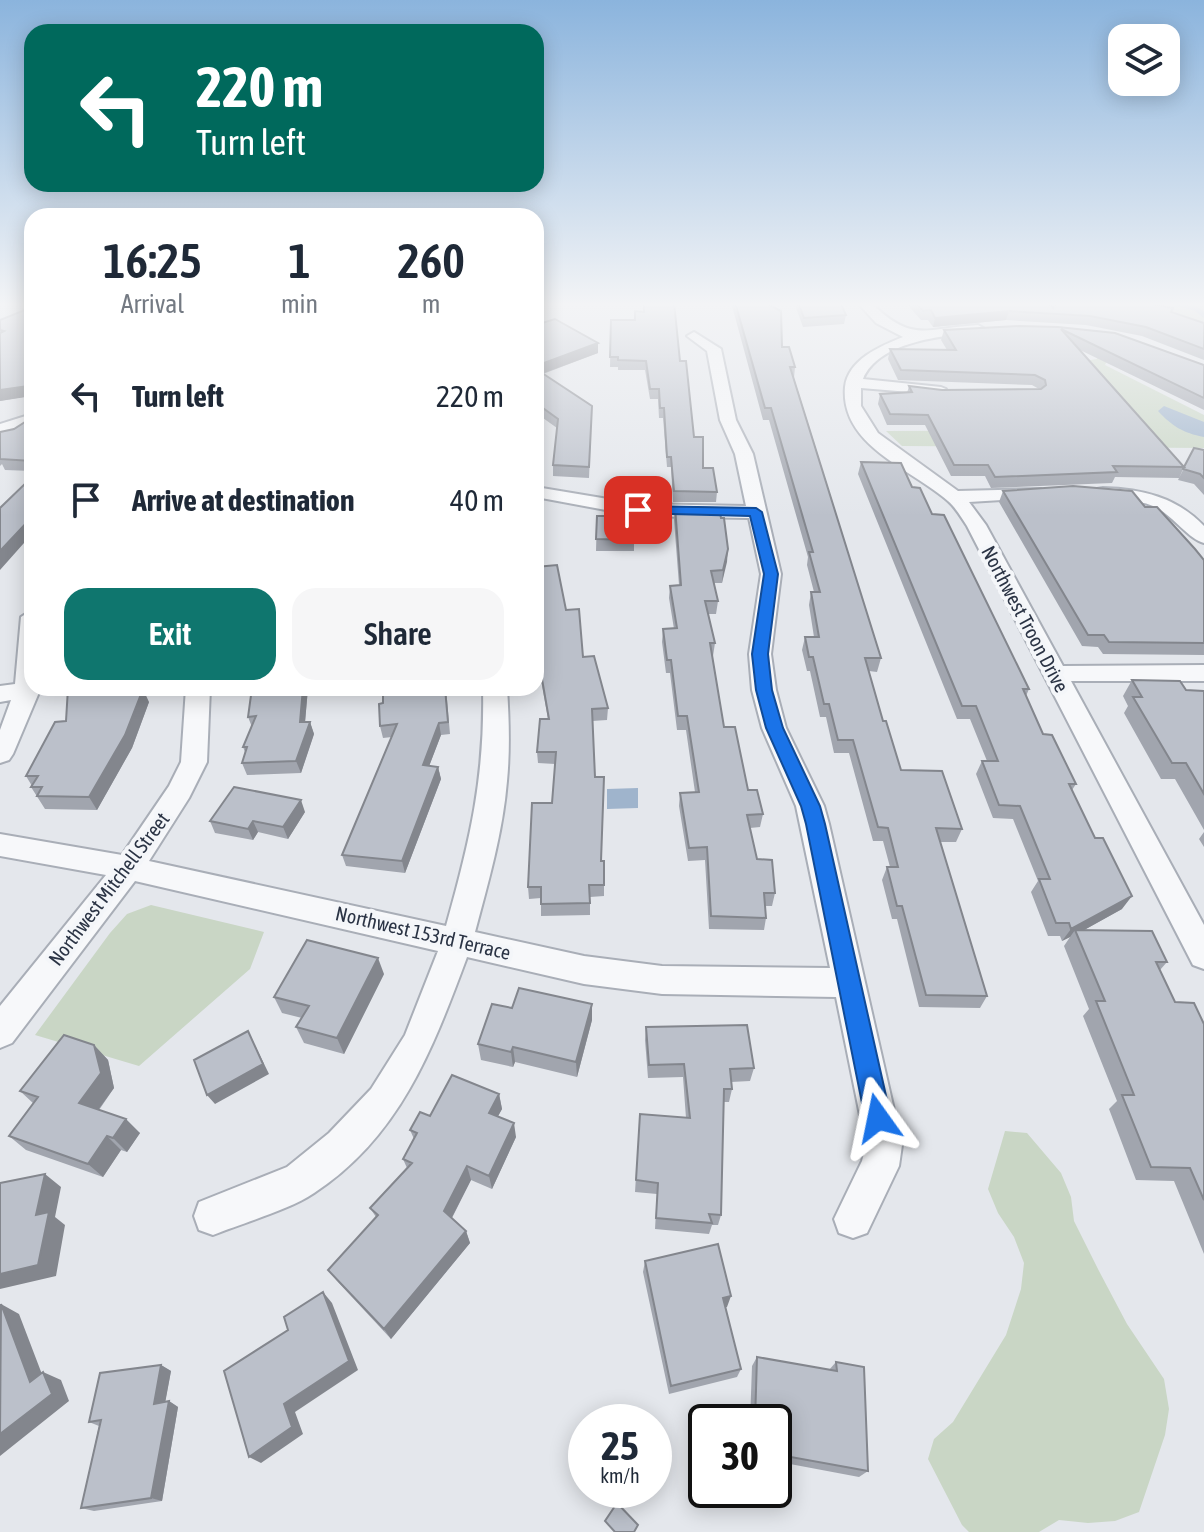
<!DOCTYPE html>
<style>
:root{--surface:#fff;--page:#f6f6f7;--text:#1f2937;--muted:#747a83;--accent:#0f766e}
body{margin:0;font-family:"Asap Condensed",sans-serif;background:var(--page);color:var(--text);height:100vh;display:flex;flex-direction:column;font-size:30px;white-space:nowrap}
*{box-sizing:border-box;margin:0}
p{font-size:26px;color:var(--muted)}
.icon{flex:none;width:44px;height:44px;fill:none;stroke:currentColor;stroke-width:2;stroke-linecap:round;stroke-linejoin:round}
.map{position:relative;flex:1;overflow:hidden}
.drawer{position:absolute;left:24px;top:208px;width:520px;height:488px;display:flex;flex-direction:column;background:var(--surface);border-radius:24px;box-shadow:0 4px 20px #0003}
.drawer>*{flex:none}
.banner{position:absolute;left:24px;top:24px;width:520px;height:168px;border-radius:24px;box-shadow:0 4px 20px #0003;background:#00695c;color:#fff;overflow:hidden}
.tools{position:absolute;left:1108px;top:24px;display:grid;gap:16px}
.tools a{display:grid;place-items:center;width:72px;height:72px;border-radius:16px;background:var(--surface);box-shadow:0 4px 20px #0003;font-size:40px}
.speed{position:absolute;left:568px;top:1404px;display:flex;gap:16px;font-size:40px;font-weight:700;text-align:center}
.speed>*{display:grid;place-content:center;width:104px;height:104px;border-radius:50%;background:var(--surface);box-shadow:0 4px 20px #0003;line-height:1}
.speed small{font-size:20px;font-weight:400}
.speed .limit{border:4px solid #111;border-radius:12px;background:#fff;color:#111}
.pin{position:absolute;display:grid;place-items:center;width:68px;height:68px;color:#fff;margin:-34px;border-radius:16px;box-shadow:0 4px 12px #0006}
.me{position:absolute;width:88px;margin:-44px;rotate:348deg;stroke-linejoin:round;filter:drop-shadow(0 0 6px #0008)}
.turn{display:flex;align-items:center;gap:28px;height:168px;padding:0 40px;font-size:36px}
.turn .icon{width:104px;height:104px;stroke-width:2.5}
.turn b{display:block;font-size:56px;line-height:68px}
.eta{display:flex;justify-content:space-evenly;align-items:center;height:136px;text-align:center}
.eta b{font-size:48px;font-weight:600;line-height:56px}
.cta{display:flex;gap:16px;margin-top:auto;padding:16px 40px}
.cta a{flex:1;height:92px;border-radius:24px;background:var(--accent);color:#fff;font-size:32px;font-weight:600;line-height:92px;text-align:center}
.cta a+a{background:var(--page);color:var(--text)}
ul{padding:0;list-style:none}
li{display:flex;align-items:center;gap:24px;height:104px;padding:0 40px}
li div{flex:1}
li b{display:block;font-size:30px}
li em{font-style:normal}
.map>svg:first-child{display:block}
.green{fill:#c9d6c5}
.water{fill:#9fb4cc}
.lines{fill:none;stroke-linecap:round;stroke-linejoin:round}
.stream{stroke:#9fb4cc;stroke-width:5}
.minor-casing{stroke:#a9aeb7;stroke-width:4}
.minor{fill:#f7f8fa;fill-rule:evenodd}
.wall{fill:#a1a5ae}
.shaded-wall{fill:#83868d}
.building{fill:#bbc0ca;stroke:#83868d;stroke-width:2}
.route{fill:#1a73e8;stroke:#114b97;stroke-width:2}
.labels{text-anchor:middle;stroke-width:8;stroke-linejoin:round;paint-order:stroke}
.street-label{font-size:20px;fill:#2b3445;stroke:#f4f6f9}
</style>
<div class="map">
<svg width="1204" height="1532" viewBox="0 0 1204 1532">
<rect width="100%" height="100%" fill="#e4e7ec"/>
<path class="green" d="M1117,302H1204V328Z
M1097,338L1107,361L1105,365L1204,415V448L902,446L886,431L1147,430L1084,361L1097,359Z
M151,905L264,932L250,969L139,1066L35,1035L110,933L127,914Z
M1005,1131L1027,1133L1061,1173L1071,1197L1074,1221L1099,1271L1127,1324L1164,1379L1169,1409L1165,1435L1139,1512L1115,1521L1088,1523L1059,1520L1039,1532H969L962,1525L928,1459L934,1439L953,1422L1006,1335L1021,1289L1024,1263L1014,1237L998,1213L988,1189Z"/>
<path class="water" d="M1164,406L1204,422V437C1183,433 1172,426 1158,411Z
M638,788V808L607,809V789Z"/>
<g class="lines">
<path class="stream" d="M1170,302L1195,308L1204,315"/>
<defs>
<path id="minor" d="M857,302H870C913,344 925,328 978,325L985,329L978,333C943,335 878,342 863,379L941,387L946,389V395L861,388V406L878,433L958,491L1041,489L1044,493L1041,497L1035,498L969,502L986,525L1063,666L1204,665V681H1071L1204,925V969L1193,965L967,526C961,517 956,508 948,501C912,469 840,446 845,387C848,360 880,346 903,337L876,323Z
M694,332L721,349L736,420L753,454L781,574L771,654L776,690L786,728L824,806L829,824L902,1145L899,1166L867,1233L853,1238L839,1233L834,1219L862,1161L866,1145L836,997L662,994L584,984L467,957C433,1048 400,1137 314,1193C289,1210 242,1223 213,1235L199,1230L194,1216L199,1202L287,1167L329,1133L371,1089L405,1035L438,951L135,881L12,1043L0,1048V1006L106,875L0,856V834L122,855L169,786L181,762L186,688H210L207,762L189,798L149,861L446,926C470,841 485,777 483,688H507C509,719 510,750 507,781C503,832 488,883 475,932L584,956L662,966L830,968L796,806L762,728L752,690L749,654L761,574L749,518L638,516L536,497V487L638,504L746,506L735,454L720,420L707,351L687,336Z
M32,414V424L0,435V424Z
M1103,488C1142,489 1176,497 1204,526V543C1188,539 1172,514 1153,506C1135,498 1115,502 1097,497L1094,493L1097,489Z
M32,610V688L40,690L13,754L9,760L0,763V730L11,700L0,702V686L15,684L21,617Z"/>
</defs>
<use href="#minor" class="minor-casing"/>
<use href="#minor" class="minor"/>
</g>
<path class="wall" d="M644,302L680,361L694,437L703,468L717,492L716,502H673L671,467H667L663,418H659L658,399H650L645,370H618V367H610L611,320H635L644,312Z
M731,302H763L782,347L795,367L794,378L881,658L877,672L869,671L883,721L901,770L962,829L956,842H940L987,996L980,1008L919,1007L897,919H892L882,880L887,867H890L883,841H873L849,753H834L826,717H820L810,671H807L802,650L805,637H814L809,605L811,592H814L807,565L808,557L769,420H763Z
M794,302H840L846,315L844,324L803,327Z
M905,302H1047L1053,308L1172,312L1204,323V360L1142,336L1086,325L1006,320L933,327L928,320H921Z
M32,307V471L5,470L2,464L0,466V432L14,429L28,420L29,396L0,401V320Z
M1058,327L1204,365V410L1078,349L1184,467L1179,478L1115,477L1112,483L991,488L985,476H951L925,425H887L878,404L880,394L907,393L909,386L942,390L1039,389L1032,385L898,380L888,359L890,349L947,350L941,340L944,330Z
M536,341L598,343V353L543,374L592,406L589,478L553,476V465L557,428L536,413Z
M1194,448L1204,450V495L1194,484L1178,480Z
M861,462L912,487L932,514L1029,689L1026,696L1043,734L1076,784L1072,790L1122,909L1084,930L1167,962L1160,970L1175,1002L1204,1024V1254L1174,1181L1136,1180L1109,1109L1117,1101L1083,1016L1089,1009L1064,946L1070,937L1062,941L1060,936H1048L1031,892L1038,881L1013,819L993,818L976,774L982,761H987L970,719H957L858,474Z
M1003,491L1145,507L1204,560V655L1103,654L1098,647L1082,646L999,502Z
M675,507L721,518L728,549L722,583H714L718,601L716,614H708L715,643L713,656H712L724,727L748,790L763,814L760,827L750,828L757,859L775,893L772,906H765L766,918L764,930L709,929L705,860L688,861L679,806L680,793L695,792L686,730H677L670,673H666L662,642L663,629H674L669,598L670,586L679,585L674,520Z
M597,516H634V551H596Z
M536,567L566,610L583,657L608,708L607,720L592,721L595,777L601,861H604V896L590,897V915L541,916V898L529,899L528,887L552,803L555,764L538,763L537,752L548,719L536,652Z
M1132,680L1186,690L1204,691V830L1175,779H1161L1124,713L1128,706L1123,696Z
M308,688L305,722H310L314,734L301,773L247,775L242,763L245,752L243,747L252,727L248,717Z
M383,688H446L450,734L441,735L429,766L438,767L441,779L405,873L346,866L342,855L392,737L383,738L380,726L383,703Z
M117,690L149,702L132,748L97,810L45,809L31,787L32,786L26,776L66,721Z
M305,812L288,839L258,832L253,840L215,833L210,821Z
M1204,832V847L1199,839Z
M384,974L344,1054L304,1043L296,1027L302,1018L282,1013L274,997Z
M592,1004V1020L577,1077L515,1062L513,1067L481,1060L478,1044L512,1008Z
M646,1027L754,1068L750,1081L731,1082L732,1089L729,1102H723L721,1215L718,1225H712L709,1234L655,1229L657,1194L635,1192L640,1114L686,1118L683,1077L648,1078L645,1040Z
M94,1045L108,1060L114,1088L99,1110L140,1133L127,1152L121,1150L103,1177L26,1150L9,1136L34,1104L20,1091Z
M499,1094L502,1109L498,1116L516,1137L492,1189L471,1180L452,1218L466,1231L470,1243L391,1339L337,1281L328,1270L376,1217L370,1208L407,1168L403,1159L414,1139L410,1130L430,1116Z
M645,1261L727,1307H725L741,1369L737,1377L669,1394L643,1272Z
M757,1357L829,1370L836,1362L868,1471L859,1477L774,1461V1422H750L752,1366Z
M161,1365L171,1371L165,1402L169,1401L178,1407L162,1501L94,1511L81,1508L99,1426L89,1422Z"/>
<path class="shaded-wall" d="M1009,311L1006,320L933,327L935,318Z
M598,343V353L536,376V366Z
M29,386L32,396L0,401V390Z
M540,497V508L536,551V533Z
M32,517V534L0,570V551Z
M728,549L727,562L722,583L723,570Z
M303,688H308L304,734L300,722Z
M143,689L149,702L132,748L97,810L89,797Z
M310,722L314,734L301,773L296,761Z
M439,723L441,735L425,777L423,765Z
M438,767L441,779L405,873L402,861Z
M301,800L305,812L288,839L283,827Z
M253,821L258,832L253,840L248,829Z
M1132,896L1122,909L1077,934L1075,930L1070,937L1062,941L1071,929Z
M378,958L384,974L344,1054L337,1038Z
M592,1004V1020L577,1077L576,1062Z
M248,1031L269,1074L215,1104L207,1095Z
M94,1045L108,1060L114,1088L93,1117L79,1103Z
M513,1047L515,1062L513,1067L511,1052Z
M499,1094L502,1109L492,1127L489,1113Z
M126,1119L140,1133L127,1152L113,1138Z
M514,1123L516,1137L492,1189L489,1176Z
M107,1136L121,1150L103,1177L88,1164Z
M467,1166L471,1180L449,1223L444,1211Z
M45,1174L61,1187L55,1217L65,1225L56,1276L0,1289V1274L36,1215Z
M466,1231L470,1243L391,1339L384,1329Z
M323,1292L332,1303L358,1370L295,1412L303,1434L261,1463L249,1457L284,1404Z
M731,1296L727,1307L719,1309L723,1298Z
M1,1304L19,1314L48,1390L30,1382Z
M161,1365L171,1371L164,1409L154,1404Z
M43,1372L61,1380L69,1401L0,1456V1434Z
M169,1401L178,1407L162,1501L151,1498Z"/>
<path class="building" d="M644,302H674L680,361H686L694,437H703V468H713L717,492L674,491L671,457H667L664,408H660L659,389H650L646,361L618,360V357H610L611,320H635V311L644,312Z
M735,302H763L781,311L782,347H789L795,367H790L881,658H865L883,721H886L901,770L942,771L962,829L936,828L987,996L926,995L902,906H897L887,867H898L888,828L878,827L853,740H838L829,704H824L813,657H809L805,637H819L811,592H820L809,552H813L771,408H765Z
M798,302H840L846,315L804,318Z
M915,302H1047L1053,308L1057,302H1141L1173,308L1171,312L1204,323V349L1146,327L1090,316L1009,311L935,318L931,310L923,311Z
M32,307V461L0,459V432L14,429L28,420L29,386L0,390V333L4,331L0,330V320Z
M555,319L598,343L536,366V341L542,323Z
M1019,326L1058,327L1115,333L1204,365V398L1061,329L1184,467L1113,466L1117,472L995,477L988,465H954L928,415L890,414L880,394L912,392L909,386L942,390L1041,389L1046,385L1045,380L1035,375L901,370L890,349L956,350L944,330Z
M536,369L592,406L589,467L553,465L558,419L536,403Z
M1194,448L1204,450V478L1200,474L1183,469Z
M861,462L901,463L912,487L920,488L932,514L944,515L1029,689H1023L1043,734L1052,735L1076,784H1069L1095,838H1103L1132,896L1071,929L1069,923H1056L1039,879H1050L1020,806L999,805L982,761H998L976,706H962Z
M32,477V517L0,551V508Z
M1073,486L1132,491L1145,507H1157L1195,549L1204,560V643L1109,642L1104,635H1088L1003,491Z
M536,497H540L536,533Z
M675,507L719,508L721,518H724L728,549L723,570L711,571L718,601H705L715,643H710L724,727H735L748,790H757L763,814L747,815L757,859L772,860L775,893H764L766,918L711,916L707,847L689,848L680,793L699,792L687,716H678L671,660H667L663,629L677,628L670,586L681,585Z
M597,516H634V540L596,539Z
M557,565L566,610L579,609L583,657L594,656L608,708L592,709L595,777H604L601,861H604V885H589L590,903L541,904V887H528L532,803H552L556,752H537L540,719H549L536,645V567Z
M1132,680L1180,681L1186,690L1204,691V794L1186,763H1172L1133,697H1142Z
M68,688H110V691L143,689L125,735L89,797L37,796L42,787H31L38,776H26L55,722L66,721Z
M252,688H303L300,722H310L296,761L242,763L247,747H243L256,716L248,717Z
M383,688H445L448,722L439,723L423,765L438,767L402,861L342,855L397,724L380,726L379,704L383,703Z
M234,787L301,800L283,827L253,821L248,829L210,821Z
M1075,930L1152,931L1167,962H1156L1175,1002L1194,1003L1204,1024V1200L1190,1168L1151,1167L1122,1095H1134L1096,1001H1105Z
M307,940L378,958L337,1038L296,1027L309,1006L274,997Z
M519,988L592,1004L576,1062L513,1047L511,1052L478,1044L492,1004L512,1008Z
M747,1025L754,1068L730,1069L732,1089H724L721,1215L709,1214L712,1223L656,1218L658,1183L636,1180L640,1114L690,1118L684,1064L649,1065L646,1027Z
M248,1031L263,1064L207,1095L194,1060Z
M64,1035L94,1045L101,1073L79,1103L126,1119L113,1138L107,1136L88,1164L9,1136L38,1097L20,1091Z
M452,1075L499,1094L489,1113L514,1123L489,1176L467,1166L444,1211L466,1231L384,1329L328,1270L378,1215L370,1208L412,1163L403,1159L417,1133L410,1130L420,1112L430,1116Z
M45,1174L36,1215L49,1212L38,1265L0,1274V1183Z
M718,1244L731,1296L723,1298L741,1369L671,1386L645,1261Z
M323,1292L349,1361L284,1404L292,1427L249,1457L224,1371L288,1330L284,1317Z
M1,1304L30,1382L43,1372L52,1394L0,1434Z
M757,1357L837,1371L836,1362L864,1367L868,1471L774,1454V1422H755Z
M161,1365L154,1404L169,1401L151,1498L81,1508L101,1420L89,1422L100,1373Z
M617,1503L638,1525L634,1532H615L605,1521Z"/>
<linearGradient id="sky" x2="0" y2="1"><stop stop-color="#8bb4dd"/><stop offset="0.59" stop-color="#f3f4f6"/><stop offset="1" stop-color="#f3f4f6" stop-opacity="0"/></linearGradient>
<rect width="1204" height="516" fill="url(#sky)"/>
<path class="route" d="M638,506L756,508L762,512L778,574L768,654L772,690L783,728L820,806L825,824L891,1118L887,1127L878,1131L869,1127L865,1118L806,824L801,806L766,728L756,690L752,654L764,574L750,516L633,513L631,510Z"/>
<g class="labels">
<g class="street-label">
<text transform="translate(1025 619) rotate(62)" y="7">Northwest Troon Drive</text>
<text transform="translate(109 889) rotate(-53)" y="7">Northwest Mitchell Street</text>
<text transform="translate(423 933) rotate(13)" y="7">Northwest 153rd Terrace</text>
</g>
</g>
</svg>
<div class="tools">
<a><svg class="icon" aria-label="layers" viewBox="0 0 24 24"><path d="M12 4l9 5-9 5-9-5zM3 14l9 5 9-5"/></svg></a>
</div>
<div class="speed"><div>25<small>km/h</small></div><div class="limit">30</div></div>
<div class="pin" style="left:638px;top:510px;background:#d93025"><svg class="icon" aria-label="arrive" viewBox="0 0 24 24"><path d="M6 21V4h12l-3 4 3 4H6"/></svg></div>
<svg class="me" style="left:878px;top:1118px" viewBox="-20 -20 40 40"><path d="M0-17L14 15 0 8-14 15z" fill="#1a73e8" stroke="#fff" stroke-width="4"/></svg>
<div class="banner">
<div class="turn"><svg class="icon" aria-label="left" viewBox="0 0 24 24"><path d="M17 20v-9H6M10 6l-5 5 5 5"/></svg><div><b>220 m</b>Turn left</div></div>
</div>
<section class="drawer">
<div class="eta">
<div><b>16:25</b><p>Arrival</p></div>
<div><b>1</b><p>min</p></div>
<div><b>260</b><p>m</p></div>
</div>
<ul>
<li><svg class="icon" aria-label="left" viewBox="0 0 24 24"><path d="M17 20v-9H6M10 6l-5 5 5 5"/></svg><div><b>Turn left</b></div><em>220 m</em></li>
<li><svg class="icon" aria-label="arrive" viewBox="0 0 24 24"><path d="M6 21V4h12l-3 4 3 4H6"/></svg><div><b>Arrive at destination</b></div><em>40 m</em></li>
</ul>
<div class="cta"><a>Exit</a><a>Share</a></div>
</section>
</div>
